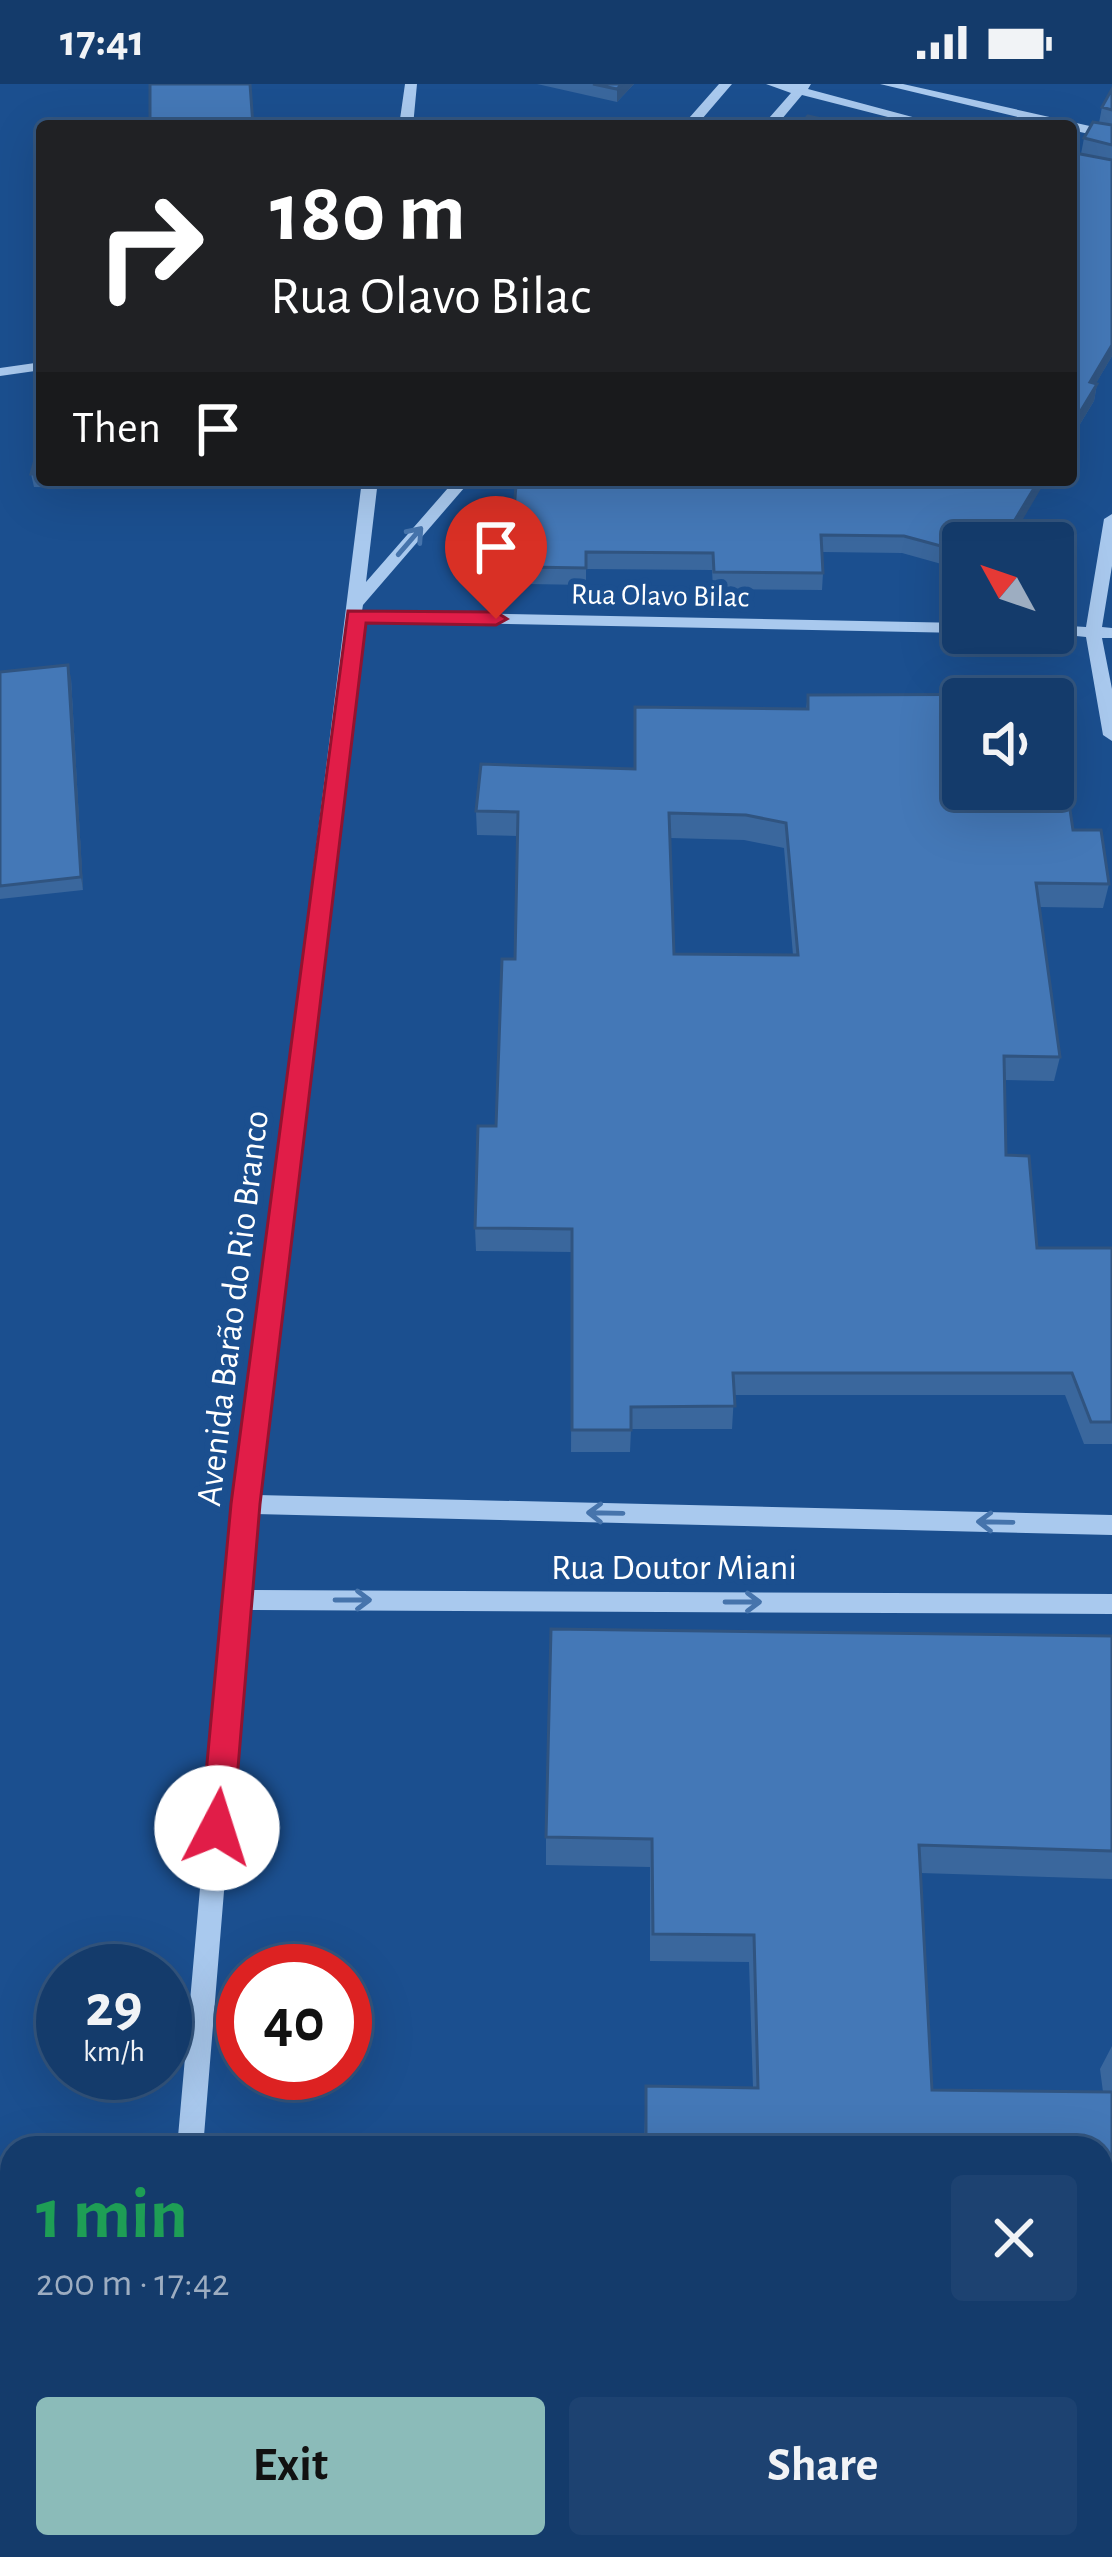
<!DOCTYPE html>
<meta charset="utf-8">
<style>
:root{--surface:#143b6b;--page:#1d4271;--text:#f1f3f6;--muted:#9dadc1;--line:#33557e;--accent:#8bbbb9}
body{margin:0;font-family:"Alegreya Sans",sans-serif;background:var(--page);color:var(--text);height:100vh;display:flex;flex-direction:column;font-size:45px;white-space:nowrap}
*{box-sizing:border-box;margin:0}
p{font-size:39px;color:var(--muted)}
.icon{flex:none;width:66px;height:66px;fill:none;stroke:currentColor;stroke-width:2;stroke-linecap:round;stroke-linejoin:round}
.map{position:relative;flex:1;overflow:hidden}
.sheet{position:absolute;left:0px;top:2052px;width:1113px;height:423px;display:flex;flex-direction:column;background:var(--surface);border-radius:36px 36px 0 0;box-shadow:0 12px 48px #0002,0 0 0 3px var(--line)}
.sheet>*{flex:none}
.top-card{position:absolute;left:36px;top:36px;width:1041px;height:366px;border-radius:12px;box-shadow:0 12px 48px #0002,0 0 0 3px var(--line);background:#202124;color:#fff;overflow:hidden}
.needle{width:78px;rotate:310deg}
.buttons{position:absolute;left:942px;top:438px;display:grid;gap:24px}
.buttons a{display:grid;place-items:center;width:132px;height:132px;border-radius:12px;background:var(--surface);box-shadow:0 12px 48px #0002,0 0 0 3px var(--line);font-size:60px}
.speed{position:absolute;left:36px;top:1860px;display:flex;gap:24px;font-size:60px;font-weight:700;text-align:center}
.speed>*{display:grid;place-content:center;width:156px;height:156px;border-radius:50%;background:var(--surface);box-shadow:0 12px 48px #0002,0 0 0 3px var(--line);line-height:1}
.speed small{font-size:30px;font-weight:400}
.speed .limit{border:18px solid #d22;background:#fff;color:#111}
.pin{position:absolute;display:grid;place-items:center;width:102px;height:102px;color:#fff;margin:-123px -51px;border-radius:50% 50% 50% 0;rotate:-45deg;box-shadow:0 0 12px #0007}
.pin .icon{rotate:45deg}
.me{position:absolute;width:132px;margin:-66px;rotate:5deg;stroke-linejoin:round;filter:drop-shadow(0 0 9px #0008)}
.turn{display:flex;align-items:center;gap:42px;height:252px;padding:0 36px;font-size:54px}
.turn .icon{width:156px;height:156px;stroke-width:2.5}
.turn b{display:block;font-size:84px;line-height:102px}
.then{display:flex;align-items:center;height:114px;padding:0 36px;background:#0003;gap:24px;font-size:45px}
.round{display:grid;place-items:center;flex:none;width:126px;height:126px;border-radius:12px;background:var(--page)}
.summary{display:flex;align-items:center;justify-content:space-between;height:204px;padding:0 36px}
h1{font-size:72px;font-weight:700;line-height:90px;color:#1e9e55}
.button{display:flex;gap:24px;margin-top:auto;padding:24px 36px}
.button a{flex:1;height:138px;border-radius:12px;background:var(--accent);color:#111;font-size:48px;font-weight:700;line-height:138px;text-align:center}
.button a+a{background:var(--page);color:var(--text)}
.status{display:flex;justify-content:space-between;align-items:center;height:84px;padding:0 60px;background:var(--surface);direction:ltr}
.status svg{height:33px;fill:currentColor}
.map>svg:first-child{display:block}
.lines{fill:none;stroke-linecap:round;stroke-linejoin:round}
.minor{fill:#a9c9ee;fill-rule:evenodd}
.wall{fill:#3a679d;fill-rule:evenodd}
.shaded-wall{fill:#305480}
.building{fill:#4478b7;stroke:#305480;stroke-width:3;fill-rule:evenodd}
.oneway{stroke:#4674ac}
.route{fill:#e11d48;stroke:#92132f;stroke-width:3}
.labels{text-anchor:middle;stroke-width:12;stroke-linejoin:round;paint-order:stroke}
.far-street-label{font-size:30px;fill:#fff;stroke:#1b4f8f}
.street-label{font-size:36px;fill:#fff;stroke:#1b4f8f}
</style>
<div class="status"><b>17:41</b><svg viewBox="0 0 49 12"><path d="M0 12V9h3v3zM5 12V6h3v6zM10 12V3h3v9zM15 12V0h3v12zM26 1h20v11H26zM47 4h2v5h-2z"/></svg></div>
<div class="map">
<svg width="1112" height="2473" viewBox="0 0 1112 2473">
<rect width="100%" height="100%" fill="#1b4f8f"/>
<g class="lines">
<path class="minor" d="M405,0H417L413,42H399Z
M719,0H732L696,42H682Z
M766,0H811L808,5L946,42H923L802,11L776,42H762L791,9Z
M880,0H903L1112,47V55L1071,46V42H1055Z
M42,278V286L0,292V284Z
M362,396H378L366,498L455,396H471L363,521L362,527L963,539V549L361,537L257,1411L1112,1431V1451L255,1430L249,1506L1112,1510V1530L247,1526L203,2064H177L234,1420Z
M1112,430V482L1102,543L1112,544V554H1102L1112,605V657L1103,651L1086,553L1047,549H1053V541L1086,543L1104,435Z
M142,2463H172L171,2473H141Z"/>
</g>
<path class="wall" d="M537,0H634L617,18Z
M1112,5V272L1096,299L1097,300L1094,317L1071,355V76L1081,70L1084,54L1099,39L1102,23Z
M42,350V396H169L167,405L34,403L31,390Z
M516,401L963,459V486L902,469L822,468L823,489L822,506L713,505L712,486L586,485V501L528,500V495L510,494Z
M0,588L71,594L83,806L0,815Z
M808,611L1073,746L1109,800L1103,824L1040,823L1060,973L1054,997L1005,996L1006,1071L1037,1164H1112V1360H1084L1065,1311H734L732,1345H631L630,1368H571L572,1168L476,1167L475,1144L496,1042L515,875L518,752L477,751L476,727L634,685L806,625ZM670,754L744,756L784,764L793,871L674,870Z
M1112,1552V1795L920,1789L932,2006L1103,2008L1100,1985L1112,1962V2262H1101V2064H644L646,2002L753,2004L749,1878L650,1877V1783L546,1781V1753Z"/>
<path class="shaded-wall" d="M622,0H634L617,18V5Z
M1112,261V272L1087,315L1090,298Z
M1097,300L1094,317L1071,355V343Z
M1039,396H1046L1009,459H1001Z
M68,581L71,594L83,806L81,793Z"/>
<path class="building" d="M150,0H250L253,42H150Z
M593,0H622L617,5Z
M1112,5V26L1102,23Z
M808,32L852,42H799Z
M1093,38L1112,41V61L1084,54Z
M1075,69L1112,76V261L1090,298L1097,300L1071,343V76Z
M42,350V390H31Z
M521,396H1039L1001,459H963V468L904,452L821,451L823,489L714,488L713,469L586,468V484L528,483V478H510L516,401Z
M68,581L81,793L0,802V588Z
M1053,610L1073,746H1101L1109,800L1036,799L1060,973L1004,972L1006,1071L1029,1072L1037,1164H1112V1338H1091L1072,1289H733L735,1322L631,1323V1346H572V1145L475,1144L478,1042H496L502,875H515L518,728L476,727L481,680L635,685V623L808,625V611ZM963,615H1053V705H963ZM669,729L746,731L786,739L798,871L674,870Z
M551,1545L1112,1552V1767L919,1761L932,2006L1112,2008V2242H1101V2064H646V2002L758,2004L754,1851L653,1850L652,1755L546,1753Z
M1101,2375H1112V2473H394V2463H1101Z"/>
<defs><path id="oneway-shaft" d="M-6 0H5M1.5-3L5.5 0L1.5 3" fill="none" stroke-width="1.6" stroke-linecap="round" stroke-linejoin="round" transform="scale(3)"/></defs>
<g class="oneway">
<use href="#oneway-shaft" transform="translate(410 457) rotate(-49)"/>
<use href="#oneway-shaft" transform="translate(605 1429) rotate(-179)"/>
<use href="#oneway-shaft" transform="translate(995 1438) rotate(-179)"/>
<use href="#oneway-shaft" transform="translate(353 1516)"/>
<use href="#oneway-shaft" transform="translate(743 1518)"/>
</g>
<path class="route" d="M348,527L496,528L507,535L496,541L366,539L260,1420L233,1744L228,1755L217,1759L206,1755L201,1744L231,1420Z"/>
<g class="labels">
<g class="far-street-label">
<text transform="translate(660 511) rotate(1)" y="10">Rua Olavo Bilac</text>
</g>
<g class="street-label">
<text transform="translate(231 1224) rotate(-83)" y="13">Avenida Barão do Rio Branco</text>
<text x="674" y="1495">Rua Doutor Miani</text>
</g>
</g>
</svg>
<div class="buttons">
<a><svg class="needle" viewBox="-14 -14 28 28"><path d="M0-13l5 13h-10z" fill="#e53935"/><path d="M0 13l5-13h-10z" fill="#9dadc1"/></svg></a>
<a><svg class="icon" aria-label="sound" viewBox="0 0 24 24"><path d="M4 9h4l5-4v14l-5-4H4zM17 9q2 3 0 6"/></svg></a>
</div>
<div class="speed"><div>29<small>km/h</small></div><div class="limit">40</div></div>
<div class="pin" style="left:496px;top:535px;background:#d93025"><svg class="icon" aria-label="arrive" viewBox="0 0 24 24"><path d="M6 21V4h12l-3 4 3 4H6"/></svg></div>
<svg class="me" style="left:217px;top:1744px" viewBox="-20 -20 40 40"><circle r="19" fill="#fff"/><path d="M0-13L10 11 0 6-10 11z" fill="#e11d48"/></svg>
<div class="top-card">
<div class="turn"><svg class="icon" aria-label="right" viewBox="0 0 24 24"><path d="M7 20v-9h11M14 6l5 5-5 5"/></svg><div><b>180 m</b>Rua Olavo Bilac</div></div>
<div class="then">Then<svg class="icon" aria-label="arrive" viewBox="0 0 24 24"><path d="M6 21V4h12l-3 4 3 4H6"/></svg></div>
</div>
<section class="sheet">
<div class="summary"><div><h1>1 min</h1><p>200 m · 17:42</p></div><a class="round"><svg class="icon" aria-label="close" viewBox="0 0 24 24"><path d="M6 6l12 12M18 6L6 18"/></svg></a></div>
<div class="button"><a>Exit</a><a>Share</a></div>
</section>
</div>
